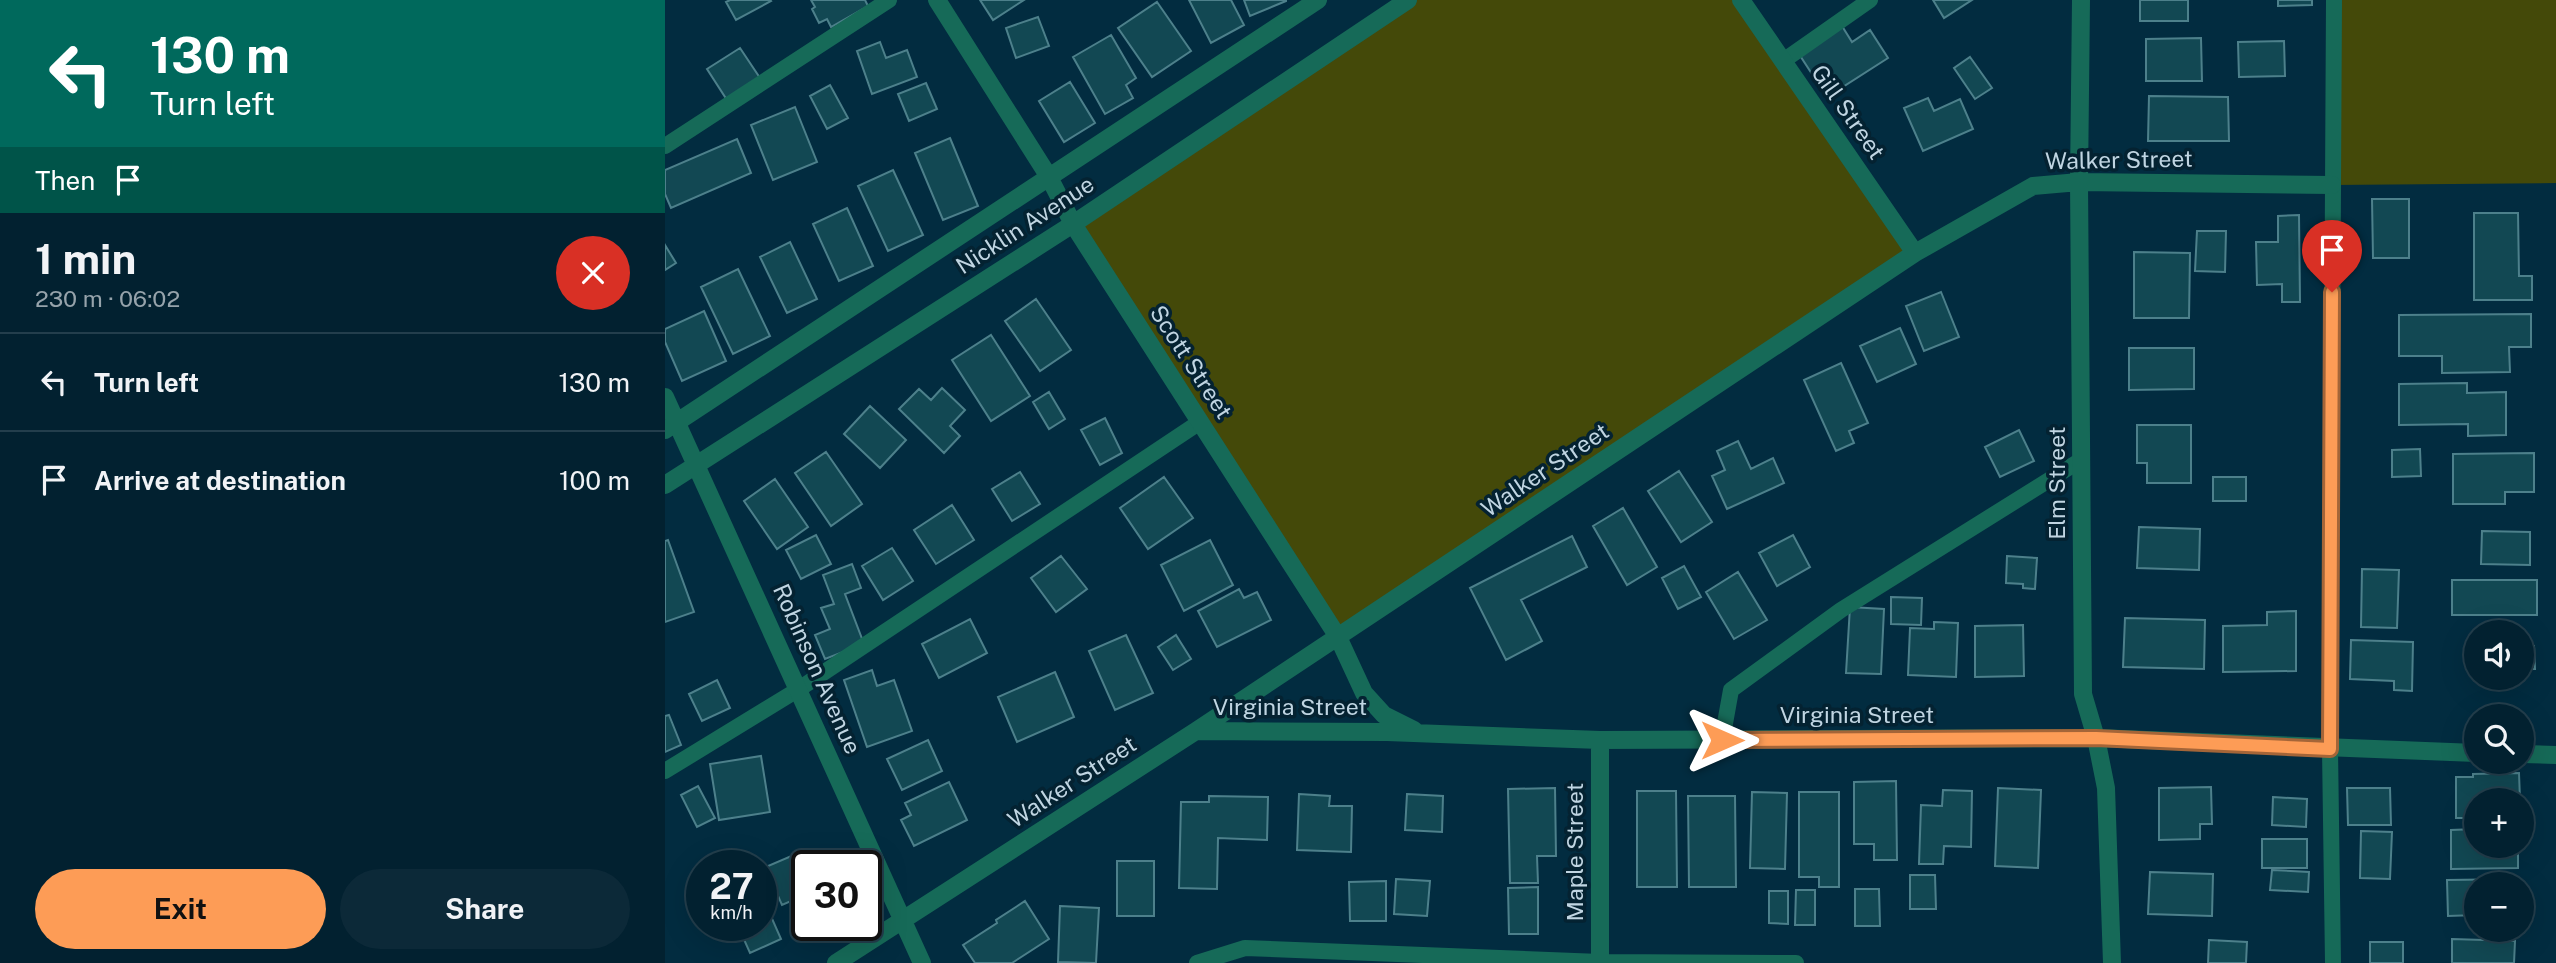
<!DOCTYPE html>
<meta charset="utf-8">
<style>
:root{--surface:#022130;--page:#0c2938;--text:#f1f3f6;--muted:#96a3ab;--line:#233e4c;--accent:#fd9c56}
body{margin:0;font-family:"Public Sans",sans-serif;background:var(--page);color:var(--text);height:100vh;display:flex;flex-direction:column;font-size:26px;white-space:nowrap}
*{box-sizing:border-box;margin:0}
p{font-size:23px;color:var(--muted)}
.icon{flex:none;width:38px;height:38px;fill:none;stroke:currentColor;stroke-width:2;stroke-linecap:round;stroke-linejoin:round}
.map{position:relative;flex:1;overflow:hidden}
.side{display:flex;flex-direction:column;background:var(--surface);width:665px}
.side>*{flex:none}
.guide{background:#00695c;color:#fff;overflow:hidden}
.buttons{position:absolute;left:1799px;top:620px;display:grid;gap:14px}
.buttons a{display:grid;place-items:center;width:70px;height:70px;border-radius:50%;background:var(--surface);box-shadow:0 7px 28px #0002,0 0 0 2px var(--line);font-size:35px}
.speed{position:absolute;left:21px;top:850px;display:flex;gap:14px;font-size:35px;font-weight:700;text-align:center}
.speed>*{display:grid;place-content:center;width:91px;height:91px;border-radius:50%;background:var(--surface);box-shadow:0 7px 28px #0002,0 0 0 2px var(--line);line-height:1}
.speed small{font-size:18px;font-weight:400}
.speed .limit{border:4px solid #111;border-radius:10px;background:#fff;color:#111}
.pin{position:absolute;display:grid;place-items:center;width:60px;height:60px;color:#fff;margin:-72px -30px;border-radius:50% 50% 50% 0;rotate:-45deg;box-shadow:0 0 7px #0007}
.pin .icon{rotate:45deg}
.me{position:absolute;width:77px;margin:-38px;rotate:90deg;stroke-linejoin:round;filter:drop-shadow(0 0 5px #0008)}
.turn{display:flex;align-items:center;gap:24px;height:147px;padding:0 35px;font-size:32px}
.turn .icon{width:91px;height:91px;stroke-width:2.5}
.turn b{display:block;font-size:49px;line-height:60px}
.then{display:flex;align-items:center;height:66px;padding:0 35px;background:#0003;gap:14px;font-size:26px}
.round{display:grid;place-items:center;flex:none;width:74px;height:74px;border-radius:37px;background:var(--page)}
.overview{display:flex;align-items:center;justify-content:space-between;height:119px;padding:0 35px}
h1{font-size:42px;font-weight:700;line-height:52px}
.button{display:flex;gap:14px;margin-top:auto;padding:14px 35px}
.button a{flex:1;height:80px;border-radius:42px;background:var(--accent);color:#111;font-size:28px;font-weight:700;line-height:80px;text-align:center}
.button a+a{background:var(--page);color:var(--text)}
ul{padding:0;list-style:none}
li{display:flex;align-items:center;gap:21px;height:98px;padding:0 35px;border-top:2px solid var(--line)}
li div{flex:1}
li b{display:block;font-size:26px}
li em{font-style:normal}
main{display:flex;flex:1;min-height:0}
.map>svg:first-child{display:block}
.green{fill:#444909}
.building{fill:#124853;stroke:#4d808b;stroke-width:2}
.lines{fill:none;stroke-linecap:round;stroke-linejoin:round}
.service{stroke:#166a58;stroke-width:16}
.minor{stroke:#166a58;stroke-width:18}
.route-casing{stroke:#a46538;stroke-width:18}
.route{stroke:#fd9c56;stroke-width:12}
.labels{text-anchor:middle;stroke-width:7;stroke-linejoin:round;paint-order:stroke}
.street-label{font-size:23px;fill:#c0d5e2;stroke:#042231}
</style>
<main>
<section class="side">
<div class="guide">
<div class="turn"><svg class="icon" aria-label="left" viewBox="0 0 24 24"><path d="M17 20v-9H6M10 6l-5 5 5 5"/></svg><div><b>130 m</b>Turn left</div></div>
<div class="then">Then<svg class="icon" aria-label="arrive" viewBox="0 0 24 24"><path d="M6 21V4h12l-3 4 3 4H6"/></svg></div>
</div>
<div class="overview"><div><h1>1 min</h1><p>230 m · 06:02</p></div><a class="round" style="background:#d93025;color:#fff"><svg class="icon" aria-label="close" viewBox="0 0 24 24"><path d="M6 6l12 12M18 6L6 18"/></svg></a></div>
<ul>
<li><svg class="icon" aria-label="left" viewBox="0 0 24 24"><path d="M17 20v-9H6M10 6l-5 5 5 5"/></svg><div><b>Turn left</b></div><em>130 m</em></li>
<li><svg class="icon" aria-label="arrive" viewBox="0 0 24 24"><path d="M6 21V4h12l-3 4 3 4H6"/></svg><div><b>Arrive at destination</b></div><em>100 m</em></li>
</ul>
<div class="button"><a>Exit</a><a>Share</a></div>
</section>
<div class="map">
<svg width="1891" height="963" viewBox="0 0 1891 963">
<rect width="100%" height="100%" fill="#022c40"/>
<path class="green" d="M743,0H1076L1250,253L673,637L408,224Z
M1669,0H1891V183L1667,185Z"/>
<path class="building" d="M65,0H105L106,1L71,20L61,2Z
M146,0H200L203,6L166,27L162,19L154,23L147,9L150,7Z
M315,0H359L328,20Z
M524,0H566L579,25L546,43Z
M579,0H621V1L585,16Z
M1268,0H1307L1279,18Z
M1475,0H1523V21H1475Z
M1613,0H1647V5L1613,6Z
M492,2L526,51L487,77L453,28Z
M373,17L384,46L351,58L341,28Z
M1177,26L1187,42L1205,30L1223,58L1162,97L1134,54Z
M446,35L471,78L461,85L468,98L440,114L408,57Z
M1536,38L1537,81H1481V39Z
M1619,41L1620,76L1574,77L1573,42Z
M215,42L221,58L242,50L252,77L207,94L192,51Z
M75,48L95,78L62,100L42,69Z
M1305,57L1327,88L1310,99L1289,68Z
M405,82L430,123L399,142L374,101Z
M261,83L272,109L244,121L233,94Z
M165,85L183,118L162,129L145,96Z
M1484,96L1563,97L1564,141H1483Z
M1263,98L1269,111L1295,99L1308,129L1258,151L1239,108Z
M130,107L152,162L108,180L86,125Z
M285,138L313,206L278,220L250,153Z
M72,139L86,173L6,208L0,194V170Z
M228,170L258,235L223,251L193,186Z
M1707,199H1744V258H1708Z
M182,208L208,266L174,281L148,224Z
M1809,213H1853L1854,276H1867V300H1809Z
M1634,215L1635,302H1617V284L1592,285L1591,242H1613V216Z
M1532,231H1561L1560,272L1530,271Z
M125,242L152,299L122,313L95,257Z
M0,245L11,263L0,270Z
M1469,252L1525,253L1524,318H1469Z
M73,269L105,336L68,354L36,287Z
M1276,292L1294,337L1259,351L1241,306Z
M371,299L406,350L375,371L340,321Z
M39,311L61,361L17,381L0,342V329Z
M1866,314V347H1844L1845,372L1777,373V356H1734V315Z
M1235,328L1251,364L1212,382L1195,346Z
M326,335L365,396L326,421L287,360Z
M1464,348H1529V389L1464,390Z
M1176,363L1203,423L1184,431L1189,443L1171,451L1139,380Z
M1802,383V393L1841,392V435L1803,436V424L1734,425V384Z
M277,388L300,410L285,426L295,436L279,453L234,409L254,389L266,400Z
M384,392L400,419L384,429L368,402Z
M205,406L241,440L215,468L179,434Z
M440,418L457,453L435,465L416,430Z
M1472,425H1526V483H1482V463H1472Z
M1354,430L1369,461L1335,477L1320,447Z
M1073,441L1086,469L1108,458L1119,483L1062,509L1047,476L1060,470L1052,451Z
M1755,449L1756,476L1727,477V450Z
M161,452L197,504L166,526L130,473Z
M1869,453V492H1840V504H1788V454Z
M1014,471L1047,522L1016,542L983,491Z
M355,472L375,504L347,521L327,489Z
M499,477L528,518L483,549L455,508Z
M1548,477H1581V501H1548Z
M110,479L143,527L112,549L79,501Z
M287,505L309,540L271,564L249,530Z
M958,508L992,567L962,585L928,526Z
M1474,527L1535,529L1534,570L1472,568Z
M1817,531L1865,532V565L1816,564Z
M151,535L166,564L136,579L121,550Z
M1128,535L1145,567L1112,586L1094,553Z
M907,536L922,567L856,600L877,641L841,660L805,588Z
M3,540L29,612L0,622V541Z
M545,540L568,585L519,611L496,565Z
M227,548L248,581L218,600L197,566Z
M396,556L422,589L391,612L366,578Z
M1342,556L1372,558L1370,589L1358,588V584L1341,583Z
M187,564L196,588L180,594L199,644L160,659L150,635L165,629L156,608L169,604L158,575Z
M1019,566L1036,597L1013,609L997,578Z
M1697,569L1734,570L1732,628L1696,627Z
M1073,572L1102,620L1069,639L1041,592Z
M1787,580H1872V615H1787Z
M574,589L579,598L592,592L606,620L552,647L533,611Z
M1226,597L1257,598L1256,625L1226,624Z
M1185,607L1219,609L1216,674L1181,673Z
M1631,611V671L1558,672V626L1602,625V612Z
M1460,618L1540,620L1539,669L1458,667Z
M305,619L322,653L274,678L257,644Z
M1269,622L1293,623L1291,677L1243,675L1245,628L1269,629Z
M1358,625L1359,676L1310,677V626Z
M461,635L488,693L450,710L424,651Z
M511,635L526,659L508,670L493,647Z
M1686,640L1748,642L1747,691L1729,690V681L1685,679Z
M1857,646H1869L1870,669H1857Z
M207,670L212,686L229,680L247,731L202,747L179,680Z
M390,672L409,717L352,742L333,697Z
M52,680L65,708L37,721L24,694Z
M4,715L16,745L0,752V716Z
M263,740L277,771L237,790L222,759Z
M96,756L105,812L54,820L45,764Z
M1854,773L1855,800H1811V818H1791V777H1808V774Z
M1231,781L1232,860H1209V844H1189V782Z
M284,782L302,820L249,846L236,820L246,815L240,803Z
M33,786L50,818L32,827L16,795Z
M1546,787L1547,824H1535V839L1494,840V788Z
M890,788L891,856H872L873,883H845L843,789Z
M1333,788L1376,790L1373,868L1330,866Z
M1682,788H1725L1726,825H1683Z
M1278,790L1307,791L1306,847L1279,846L1278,864H1254L1256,805L1277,806Z
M972,791H1011L1012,887H972Z
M1087,792L1122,793L1120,869L1085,868Z
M1134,792H1174V887H1154V877H1134Z
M634,794L665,796L664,806H687L686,852L632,850Z
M742,794L778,796L777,832L740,830Z
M544,796L603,797L602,840L553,838L552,889L514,888L516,802H544Z
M1023,796H1070L1071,887H1024Z
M1608,797L1642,799L1641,827L1607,825Z
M1811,829V845H1853V868L1786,869V830Z
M1696,831L1727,832L1725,879L1695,878Z
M1597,839H1642V868H1597Z
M138,851L145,866H142V894L117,905L110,889L99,894L96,889V869Z
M452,861H489V916H452Z
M1607,870L1644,872L1643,892L1605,890Z
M1485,872L1548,874L1547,916L1483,914Z
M1245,875H1270L1271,909H1245Z
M731,879L765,881L762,916L729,914Z
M1855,879V884H1811V915L1783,916L1782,880Z
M721,881V921H685L684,882Z
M873,887V934H844L843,888Z
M1190,889H1214L1215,926H1190Z
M1131,890H1150V925H1130Z
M1104,891H1123V924L1104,923Z
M97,896L116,939L85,953L73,926H96Z
M360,901L384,939L347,963H310L298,945L332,923L331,920Z
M395,906L434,908L431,963L393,962Z
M1787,939L1850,941L1849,963H1787Z
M1544,940L1582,942L1581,963H1543Z
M1705,942H1738V963H1705Z"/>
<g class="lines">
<path class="service" d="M1118,61L1205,0
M0,146L224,0
M1057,740L1066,690L1176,610L1416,460
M0,771L134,689L535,422
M532,963L580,948L935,962L1131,963
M1668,963L1665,749L1669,0"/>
<path class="minor" d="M272,0L384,177L408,224L673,637L699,693L719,715L749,730
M1076,0L1250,253
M1416,0L1414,182L1418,694L1431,738L1441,788L1447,963
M0,397L257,963
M0,430L653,0
M0,485L408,224L743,0
M531,731L722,732L935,740L1431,738L1811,753
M935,740V963
M1857,754L1891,755
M171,963L531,731L1250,253L1368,186L1414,182L1667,185"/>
</g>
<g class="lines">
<defs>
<path id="route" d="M1057,740L1431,738L1665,749L1667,292"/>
</defs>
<use href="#route" class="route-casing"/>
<use href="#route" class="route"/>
</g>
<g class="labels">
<g class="street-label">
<text transform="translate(1183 112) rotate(55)" y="8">Gill Street</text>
<text transform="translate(1454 160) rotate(-1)" y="8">Walker Street</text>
<text transform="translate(360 225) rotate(-33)" y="8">Nicklin Avenue</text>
<text transform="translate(526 362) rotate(57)" y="8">Scott Street</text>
<text transform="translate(880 470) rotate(-34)" y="8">Walker Street</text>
<text transform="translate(1392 483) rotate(-90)" y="8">Elm Street</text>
<text transform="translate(152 669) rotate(66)" y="8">Robinson Avenue</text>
<text x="625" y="715">Virginia Street</text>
<text x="1192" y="723">Virginia Street</text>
<text transform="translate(407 782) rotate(-33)" y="8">Walker Street</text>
<text transform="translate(910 852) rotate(-90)" y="8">Maple Street</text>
</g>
</g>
</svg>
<div class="buttons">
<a><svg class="icon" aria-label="sound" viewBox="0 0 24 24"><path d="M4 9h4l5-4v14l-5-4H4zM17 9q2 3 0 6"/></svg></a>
<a><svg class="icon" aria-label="search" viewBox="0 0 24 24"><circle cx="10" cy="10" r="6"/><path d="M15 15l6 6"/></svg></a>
<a>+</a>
<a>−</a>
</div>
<div class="speed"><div>27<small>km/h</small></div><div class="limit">30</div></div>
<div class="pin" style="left:1667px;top:292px;background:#d93025"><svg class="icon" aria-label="arrive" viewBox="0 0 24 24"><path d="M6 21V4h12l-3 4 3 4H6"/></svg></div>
<svg class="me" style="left:1057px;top:740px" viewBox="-20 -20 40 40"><path d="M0-17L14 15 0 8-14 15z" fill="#fd9c56" stroke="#fff" stroke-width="4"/></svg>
</div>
</main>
